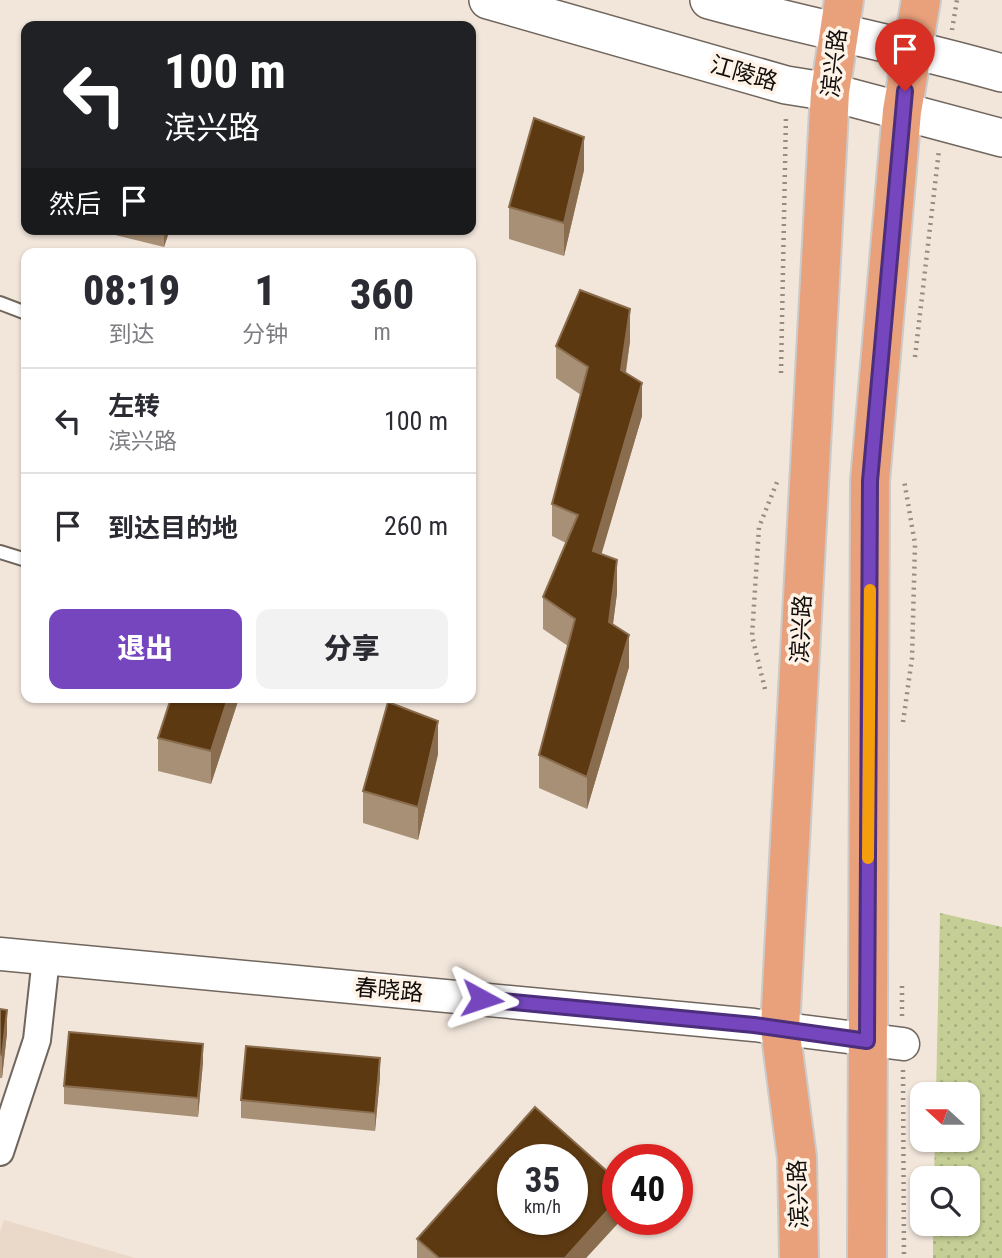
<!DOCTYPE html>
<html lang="zh">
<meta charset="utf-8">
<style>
:root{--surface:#fff;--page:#f2f2f3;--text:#2b2b33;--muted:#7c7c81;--line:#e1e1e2;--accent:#7546be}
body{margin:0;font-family:"Roboto Condensed","Noto Sans SC",sans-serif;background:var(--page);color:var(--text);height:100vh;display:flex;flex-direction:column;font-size:26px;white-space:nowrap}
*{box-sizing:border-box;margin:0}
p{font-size:23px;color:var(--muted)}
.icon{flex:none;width:38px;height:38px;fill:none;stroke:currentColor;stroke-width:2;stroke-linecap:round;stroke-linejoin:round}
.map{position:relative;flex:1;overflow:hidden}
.side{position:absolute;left:21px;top:248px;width:455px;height:455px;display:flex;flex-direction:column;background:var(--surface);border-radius:14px;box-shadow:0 2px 5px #0004}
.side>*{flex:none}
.banner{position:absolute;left:21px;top:21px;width:455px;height:214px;border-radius:14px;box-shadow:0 2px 5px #0004;background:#202124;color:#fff;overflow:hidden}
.needle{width:46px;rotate:291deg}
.controls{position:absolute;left:910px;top:1082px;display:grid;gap:14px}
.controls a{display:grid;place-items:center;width:70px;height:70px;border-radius:14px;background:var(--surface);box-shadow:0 2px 5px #0004;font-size:35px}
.speed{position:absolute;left:497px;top:1144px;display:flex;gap:14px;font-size:35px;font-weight:700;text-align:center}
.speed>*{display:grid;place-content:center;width:91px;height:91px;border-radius:50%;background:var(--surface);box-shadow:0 2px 5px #0004;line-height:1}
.speed small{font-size:18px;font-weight:400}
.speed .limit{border:10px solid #d22;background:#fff;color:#111}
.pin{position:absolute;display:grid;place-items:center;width:60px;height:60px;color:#fff;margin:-72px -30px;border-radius:50% 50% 50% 0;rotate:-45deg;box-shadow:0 0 7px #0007}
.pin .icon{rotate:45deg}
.me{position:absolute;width:77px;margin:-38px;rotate:95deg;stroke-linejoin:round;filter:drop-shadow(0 0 5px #0008)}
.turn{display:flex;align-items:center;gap:24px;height:147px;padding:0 28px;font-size:32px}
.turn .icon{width:91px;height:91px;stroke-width:2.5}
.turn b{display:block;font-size:49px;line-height:60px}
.then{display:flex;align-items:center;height:66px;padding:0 28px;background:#0003;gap:14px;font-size:26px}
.eta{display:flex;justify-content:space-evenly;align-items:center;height:119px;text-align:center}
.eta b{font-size:42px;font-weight:800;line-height:49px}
.action{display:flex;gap:14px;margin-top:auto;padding:14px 28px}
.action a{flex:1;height:80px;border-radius:14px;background:var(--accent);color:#fff;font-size:28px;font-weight:800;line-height:80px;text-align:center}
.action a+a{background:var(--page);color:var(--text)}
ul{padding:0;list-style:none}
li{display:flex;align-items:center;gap:21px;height:105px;padding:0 28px;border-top:2px solid var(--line)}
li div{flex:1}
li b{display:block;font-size:26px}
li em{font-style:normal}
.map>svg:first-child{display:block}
.built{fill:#ead8c8}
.park{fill:url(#park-dots)}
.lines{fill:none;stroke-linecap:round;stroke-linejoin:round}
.service-casing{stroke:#70665d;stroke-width:16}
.minor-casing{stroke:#70665d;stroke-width:30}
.tertiary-casing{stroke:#70665d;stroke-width:35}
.secondary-casing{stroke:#70665d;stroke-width:40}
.primary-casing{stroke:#cbcac9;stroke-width:42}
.path{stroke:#948b83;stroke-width:4.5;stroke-dasharray:2 5;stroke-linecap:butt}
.service{stroke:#fff;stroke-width:12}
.minor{stroke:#fff;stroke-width:26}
.tertiary{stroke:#fff;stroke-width:32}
.secondary{stroke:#fff;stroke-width:37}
.primary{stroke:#e9a17c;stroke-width:38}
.wall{fill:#a89076}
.shaded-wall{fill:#8a6d4e}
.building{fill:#5d3911;stroke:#8a6d4e;stroke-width:2;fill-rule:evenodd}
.route-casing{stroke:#4c2e7c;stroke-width:18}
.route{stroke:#7546be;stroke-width:12}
.slow{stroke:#f59e0b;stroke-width:12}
.labels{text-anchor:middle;stroke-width:7;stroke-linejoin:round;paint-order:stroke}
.street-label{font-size:23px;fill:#120e0b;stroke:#fff3e8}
</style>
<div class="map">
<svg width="1002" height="1258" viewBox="0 0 1002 1258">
<defs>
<pattern id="park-dots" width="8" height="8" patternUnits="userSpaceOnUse" patternTransform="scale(1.75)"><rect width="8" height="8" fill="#c4ce95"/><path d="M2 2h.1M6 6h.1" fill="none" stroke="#a7b07f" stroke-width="1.8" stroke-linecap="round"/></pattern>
</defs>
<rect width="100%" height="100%" fill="#f2e6db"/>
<path class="built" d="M4,1220L135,1258H0V1232Z"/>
<path class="park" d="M940,913L1002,927V1258H933V1223H968V1178H934L935,1139H968V1094H936Z"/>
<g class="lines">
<defs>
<path id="service" d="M0,303L26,313
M0,552L26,560"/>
<path id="minor" d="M0,1152L37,1040L46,958"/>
<path id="tertiary" d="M0,954L754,1025L903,1044"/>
<path id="secondary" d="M488,0L786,85L830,92L1002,138
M709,0C806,27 905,45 1002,73"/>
<path id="primary" d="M799,1258L797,1158L780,1028L830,92L844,0
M867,1258L870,481L902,111L921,0"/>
</defs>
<use href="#service" class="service-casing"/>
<use href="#minor" class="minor-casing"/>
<use href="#tertiary" class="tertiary-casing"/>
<use href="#secondary" class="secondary-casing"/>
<use href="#primary" class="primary-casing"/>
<path class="path" d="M952,30L957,0
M915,357L939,150
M781,373L786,115
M765,689L752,636L759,527L777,482
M903,722L912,658L915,544L904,480
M902,986V1019
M903,1070L904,1258"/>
<use href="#service" class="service"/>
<use href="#minor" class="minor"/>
<use href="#tertiary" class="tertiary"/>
<use href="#secondary" class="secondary"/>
<use href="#primary" class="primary"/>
</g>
<path class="wall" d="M584,170L564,256L509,239V207Z
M111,229H170L164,247L111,234Z
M630,341L626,373L642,416L601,554L617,593L613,624L629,667L587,809L539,788V755L568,646L543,629V597L566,543L552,536V504L581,395L556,378V346Z
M239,698L211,784L158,771V738Z
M438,754L418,840L363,823V791Z
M0,1009L7,1033L2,1078H0Z
M203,1062L198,1117L64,1104V1086Z
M380,1077L375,1131L241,1118V1100Z
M621,1220L586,1258H417V1239Z"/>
<path class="shaded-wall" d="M584,137V170L564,256V223Z
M164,229H170L164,247Z
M630,309V341L621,403V370Z
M642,383V416L593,583V551Z
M617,560V593L609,654V622Z
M629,635V667L587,809V777Z
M228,698H239L211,784V751Z
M438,721V754L418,840V807Z
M7,1010V1033L2,1078V1055Z
M203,1044V1062L198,1117V1098Z
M380,1058V1077L375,1131V1113Z
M618,1199V1220H621L586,1258H565Z"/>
<path class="building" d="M534,118L584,137L564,223L509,207Z
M580,290L630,309L621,370L642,383L593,551L617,560L609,622L629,635L587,777L539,755L575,619L543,597L578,515L552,504L588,367L556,346Z
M171,698H228L211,751L158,738Z
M388,702L438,721L418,807L363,791Z
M0,1009L7,1010L2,1055L0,1054Z
M69,1032L203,1044L198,1098L64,1086Z
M246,1046L380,1058L375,1113L241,1100Z
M535,1107L618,1181V1199L565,1258H439L417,1239ZM513,1160H572V1220H513Z"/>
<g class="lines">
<defs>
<path id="route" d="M482,999L754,1025L867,1041L870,481L905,91"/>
</defs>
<use href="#route" class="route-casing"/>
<use href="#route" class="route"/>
<path class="slow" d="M868,858L870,590"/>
</g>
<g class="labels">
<g class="street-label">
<text transform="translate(834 63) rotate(-83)" y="8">滨兴路</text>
<text transform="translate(744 73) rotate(16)" y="8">江陵路</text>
<text transform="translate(801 629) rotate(-87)" y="8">滨兴路</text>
<text transform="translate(389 990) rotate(5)" y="8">春晓路</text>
<text transform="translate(798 1194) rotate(-92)" y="8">滨兴路</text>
</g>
</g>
</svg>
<div class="controls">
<a><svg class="needle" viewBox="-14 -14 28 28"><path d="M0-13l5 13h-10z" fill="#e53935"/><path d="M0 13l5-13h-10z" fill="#7c7c81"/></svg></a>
<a><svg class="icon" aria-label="search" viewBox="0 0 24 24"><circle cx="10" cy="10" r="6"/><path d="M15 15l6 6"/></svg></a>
</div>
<div class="speed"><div>35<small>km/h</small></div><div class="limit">40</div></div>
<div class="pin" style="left:905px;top:91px;background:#d93025"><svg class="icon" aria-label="arrive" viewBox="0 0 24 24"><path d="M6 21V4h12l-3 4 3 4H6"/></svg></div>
<svg class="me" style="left:482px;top:999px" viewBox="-20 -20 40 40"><path d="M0-17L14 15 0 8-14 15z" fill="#7546be" stroke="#fff" stroke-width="4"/></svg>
<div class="banner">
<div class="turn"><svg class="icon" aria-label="left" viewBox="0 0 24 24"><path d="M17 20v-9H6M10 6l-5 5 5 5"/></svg><div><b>100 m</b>滨兴路</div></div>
<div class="then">然后<svg class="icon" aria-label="arrive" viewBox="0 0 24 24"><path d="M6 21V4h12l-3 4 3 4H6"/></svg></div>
</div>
<section class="side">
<div class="eta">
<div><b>08:19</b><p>到达</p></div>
<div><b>1</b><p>分钟</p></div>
<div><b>360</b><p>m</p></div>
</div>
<ul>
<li><svg class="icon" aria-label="left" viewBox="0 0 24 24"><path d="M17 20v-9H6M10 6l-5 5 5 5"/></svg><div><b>左转</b><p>滨兴路</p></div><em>100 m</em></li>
<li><svg class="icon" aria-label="arrive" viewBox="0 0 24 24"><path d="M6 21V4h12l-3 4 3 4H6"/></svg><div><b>到达目的地</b></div><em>260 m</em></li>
</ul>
<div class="action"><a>退出</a><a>分享</a></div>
</section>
</div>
